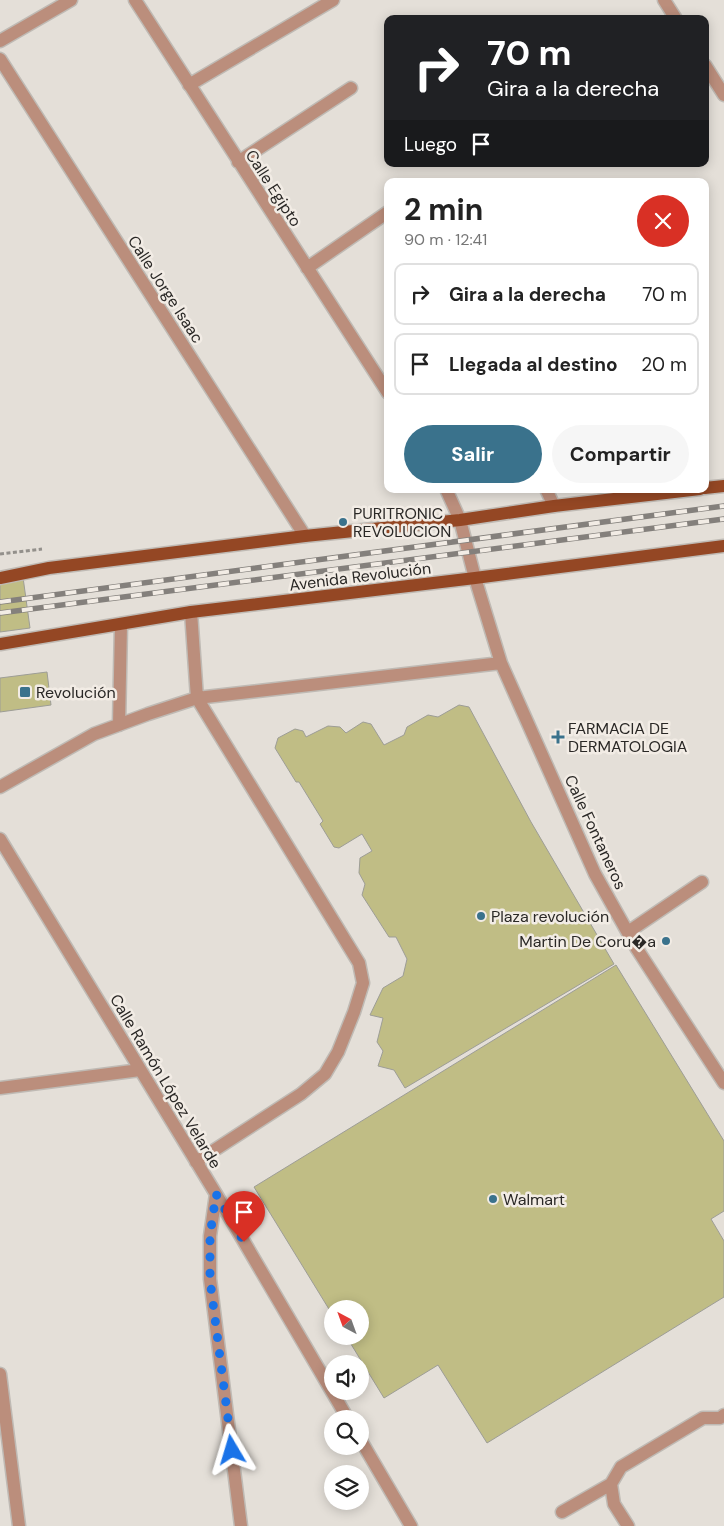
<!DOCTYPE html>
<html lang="es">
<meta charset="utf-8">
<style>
:root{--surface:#fff;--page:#f6f6f6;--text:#222;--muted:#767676;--line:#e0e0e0;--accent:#3a728c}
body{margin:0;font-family:"DM Sans",sans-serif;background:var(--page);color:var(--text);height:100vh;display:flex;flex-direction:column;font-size:19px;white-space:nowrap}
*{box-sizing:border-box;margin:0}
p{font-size:16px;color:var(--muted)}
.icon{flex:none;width:28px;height:28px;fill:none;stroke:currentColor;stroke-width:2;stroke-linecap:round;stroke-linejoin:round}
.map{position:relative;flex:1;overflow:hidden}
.sheet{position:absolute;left:384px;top:178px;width:325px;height:315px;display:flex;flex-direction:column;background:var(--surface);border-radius:10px;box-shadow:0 2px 12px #0003}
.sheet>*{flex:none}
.guide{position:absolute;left:384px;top:15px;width:325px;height:152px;border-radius:10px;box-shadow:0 2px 12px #0003;background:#202124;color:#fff;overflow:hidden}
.needle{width:32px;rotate:319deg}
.fabs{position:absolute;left:324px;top:1300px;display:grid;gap:10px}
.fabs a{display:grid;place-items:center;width:45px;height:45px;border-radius:50%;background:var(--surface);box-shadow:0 2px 12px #0003;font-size:25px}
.pin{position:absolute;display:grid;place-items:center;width:42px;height:42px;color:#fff;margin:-51px -21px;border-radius:50% 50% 50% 0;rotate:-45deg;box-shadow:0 0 5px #0007}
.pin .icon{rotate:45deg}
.me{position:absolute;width:55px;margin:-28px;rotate:353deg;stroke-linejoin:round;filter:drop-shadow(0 0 4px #0008)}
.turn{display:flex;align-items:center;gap:18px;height:105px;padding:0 20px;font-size:22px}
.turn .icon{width:65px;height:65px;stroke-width:2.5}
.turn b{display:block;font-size:35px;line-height:42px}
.then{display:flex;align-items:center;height:48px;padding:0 20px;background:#0003;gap:10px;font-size:19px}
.round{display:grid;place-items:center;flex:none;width:52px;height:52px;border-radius:26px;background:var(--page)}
.overview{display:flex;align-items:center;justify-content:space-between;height:85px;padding:0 20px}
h1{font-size:30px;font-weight:700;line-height:38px}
.action{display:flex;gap:10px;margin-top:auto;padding:10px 20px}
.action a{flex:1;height:58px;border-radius:30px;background:var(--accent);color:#fff;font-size:20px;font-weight:700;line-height:58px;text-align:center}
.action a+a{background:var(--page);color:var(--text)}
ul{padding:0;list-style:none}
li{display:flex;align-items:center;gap:15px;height:62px;margin:0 10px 8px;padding:0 10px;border:2px solid var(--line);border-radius:10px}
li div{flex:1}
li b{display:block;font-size:19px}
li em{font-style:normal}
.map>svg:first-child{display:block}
.building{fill:#c0bd85;stroke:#9d9d96}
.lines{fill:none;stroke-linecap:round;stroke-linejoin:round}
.minor-casing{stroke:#bfbab4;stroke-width:15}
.major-casing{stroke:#bfbab4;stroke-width:15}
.path{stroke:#93908b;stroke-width:3;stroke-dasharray:4 2.5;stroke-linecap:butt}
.minor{stroke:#bb8e7c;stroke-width:12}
.major{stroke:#944724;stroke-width:12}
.rail-casing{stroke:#84807c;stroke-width:5.5}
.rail{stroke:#f2ece5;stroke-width:4;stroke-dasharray:11;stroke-linecap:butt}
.route{stroke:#1a73e8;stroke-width:9;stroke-dasharray:0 16.2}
.poi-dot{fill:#3a728c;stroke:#f2ece5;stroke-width:2}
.labels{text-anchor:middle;stroke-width:5;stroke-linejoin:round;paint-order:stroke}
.street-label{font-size:16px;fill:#2a2826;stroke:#f2ece5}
.poi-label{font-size:16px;fill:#2a2826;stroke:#f2ece5;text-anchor:start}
</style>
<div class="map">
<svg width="724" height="1526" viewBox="0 0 724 1526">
<rect width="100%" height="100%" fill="#e4dfd8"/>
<path class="building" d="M22,570L30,628L0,632V573Z
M47,672L51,705L0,712V678Z
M459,705L469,707L531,822L614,964L405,1088L394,1070L378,1066L383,1051L377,1042L383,1018L370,1015L383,988L403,976L407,959L396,937H389L362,895L365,884L359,873L360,858L372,851L362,834L339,848L334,847L320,824L323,821L299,782H296L275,748L278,738L295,729L303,731L306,737L328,726L340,727L346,733L363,722L371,724L384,745L404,735L407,727L428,715L438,717Z
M616,965L724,1141V1211L711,1219L724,1241V1297L487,1443L438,1365L384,1398L346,1336H360V1309H332V1314L254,1187Z"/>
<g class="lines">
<defs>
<path id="minor" d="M135,0L388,393
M664,0L676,19
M0,41L71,0
M0,59L305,536
M705,65L724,95
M189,85L333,0
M238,162L351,88
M307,268L388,212
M446,489L460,520L475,578L501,663L595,874L637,949L724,1083
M546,489L554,506
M191,612L197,698L359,963L363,983L354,1012L338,1052L325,1074L301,1094L196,1162
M119,725L121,624
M0,787L94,734L148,714L197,698L501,663
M0,839L216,1194L348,1419
M628,932L702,882
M0,1088L140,1070
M216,1194L210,1236V1279L241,1526
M0,1374L19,1526
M360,1439L411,1526
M611,1484L614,1504L628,1526
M562,1512L611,1484L621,1467L703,1418H720L724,1415"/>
<path id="major" d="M705,488L724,486
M0,578L49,568L305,536L460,520L554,506L700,489
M0,644L191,612L475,578L724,546"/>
</defs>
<use href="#minor" class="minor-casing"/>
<use href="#major" class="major-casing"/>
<path class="path" d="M0,554L42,549"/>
<use href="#minor" class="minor"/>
<use href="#major" class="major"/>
<defs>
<path id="rail" d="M0,602L724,506
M0,613L724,519"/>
</defs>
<use href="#rail" class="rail-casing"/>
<use href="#rail" class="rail"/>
</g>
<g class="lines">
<path class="route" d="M232,1450L210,1280V1236L216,1194L244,1242"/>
</g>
<g class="poi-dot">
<circle cx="343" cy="522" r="5"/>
<rect x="19" y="686" width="12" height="12" rx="2.5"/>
<path d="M555.5 729.5h5v5h5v5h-5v5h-5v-5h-5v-5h5z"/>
<circle cx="481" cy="916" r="5"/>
<circle cx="666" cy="941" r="5"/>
<circle cx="493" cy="1199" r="5"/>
</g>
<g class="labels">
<g class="street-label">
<text transform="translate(274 188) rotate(57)" y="6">Calle Egipto</text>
<text transform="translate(166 289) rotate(57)" y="6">Calle Jorge Isaac</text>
<text transform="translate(360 576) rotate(-7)" y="6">Avenida Revolución</text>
<text transform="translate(596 832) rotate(65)" y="6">Calle Fontaneros</text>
<text transform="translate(166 1081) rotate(59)" y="6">Calle Ramón López Velarde</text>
</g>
<g class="poi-label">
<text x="353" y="519">PURITRONIC<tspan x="353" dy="18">REVOLUCION</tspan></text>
<text x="36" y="698">Revolución</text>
<text x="568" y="734">FARMACIA DE<tspan x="568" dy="18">DERMATOLOGIA</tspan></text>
<text x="491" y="922">Plaza revolución</text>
<text x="656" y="947" text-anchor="end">Martin De Coru�a</text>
<text x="503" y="1205">Walmart</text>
</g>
</g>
</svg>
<div class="fabs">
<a><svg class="needle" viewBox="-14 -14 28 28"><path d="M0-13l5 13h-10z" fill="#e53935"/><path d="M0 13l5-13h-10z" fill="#767676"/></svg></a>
<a><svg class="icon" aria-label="sound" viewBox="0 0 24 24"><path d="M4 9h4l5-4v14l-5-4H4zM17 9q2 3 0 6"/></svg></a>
<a><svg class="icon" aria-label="search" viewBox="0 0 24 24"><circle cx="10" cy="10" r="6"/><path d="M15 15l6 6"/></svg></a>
<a><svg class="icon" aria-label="layers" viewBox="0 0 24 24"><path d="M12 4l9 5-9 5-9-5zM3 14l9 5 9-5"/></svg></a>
</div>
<div class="pin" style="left:244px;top:1242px;background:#d93025"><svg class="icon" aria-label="arrive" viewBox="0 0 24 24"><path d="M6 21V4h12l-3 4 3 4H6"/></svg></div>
<svg class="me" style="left:232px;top:1450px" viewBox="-20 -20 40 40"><path d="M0-17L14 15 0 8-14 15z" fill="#1a73e8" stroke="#fff" stroke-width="4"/></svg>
<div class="guide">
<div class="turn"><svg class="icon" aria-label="right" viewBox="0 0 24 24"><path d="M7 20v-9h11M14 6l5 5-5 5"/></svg><div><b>70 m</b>Gira a la derecha</div></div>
<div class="then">Luego<svg class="icon" aria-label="arrive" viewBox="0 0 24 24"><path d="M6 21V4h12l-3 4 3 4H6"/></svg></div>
</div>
<section class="sheet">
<div class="overview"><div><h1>2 min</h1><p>90 m · 12:41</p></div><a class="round" style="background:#d93025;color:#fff"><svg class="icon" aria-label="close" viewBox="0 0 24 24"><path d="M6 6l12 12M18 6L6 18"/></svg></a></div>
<ul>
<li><svg class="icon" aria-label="right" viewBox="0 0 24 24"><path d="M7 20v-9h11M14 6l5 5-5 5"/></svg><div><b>Gira a la derecha</b></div><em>70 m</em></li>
<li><svg class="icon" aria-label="arrive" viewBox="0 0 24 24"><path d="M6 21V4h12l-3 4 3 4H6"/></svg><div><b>Llegada al destino</b></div><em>20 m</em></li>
</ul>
<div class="action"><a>Salir</a><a>Compartir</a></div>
</section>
</div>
